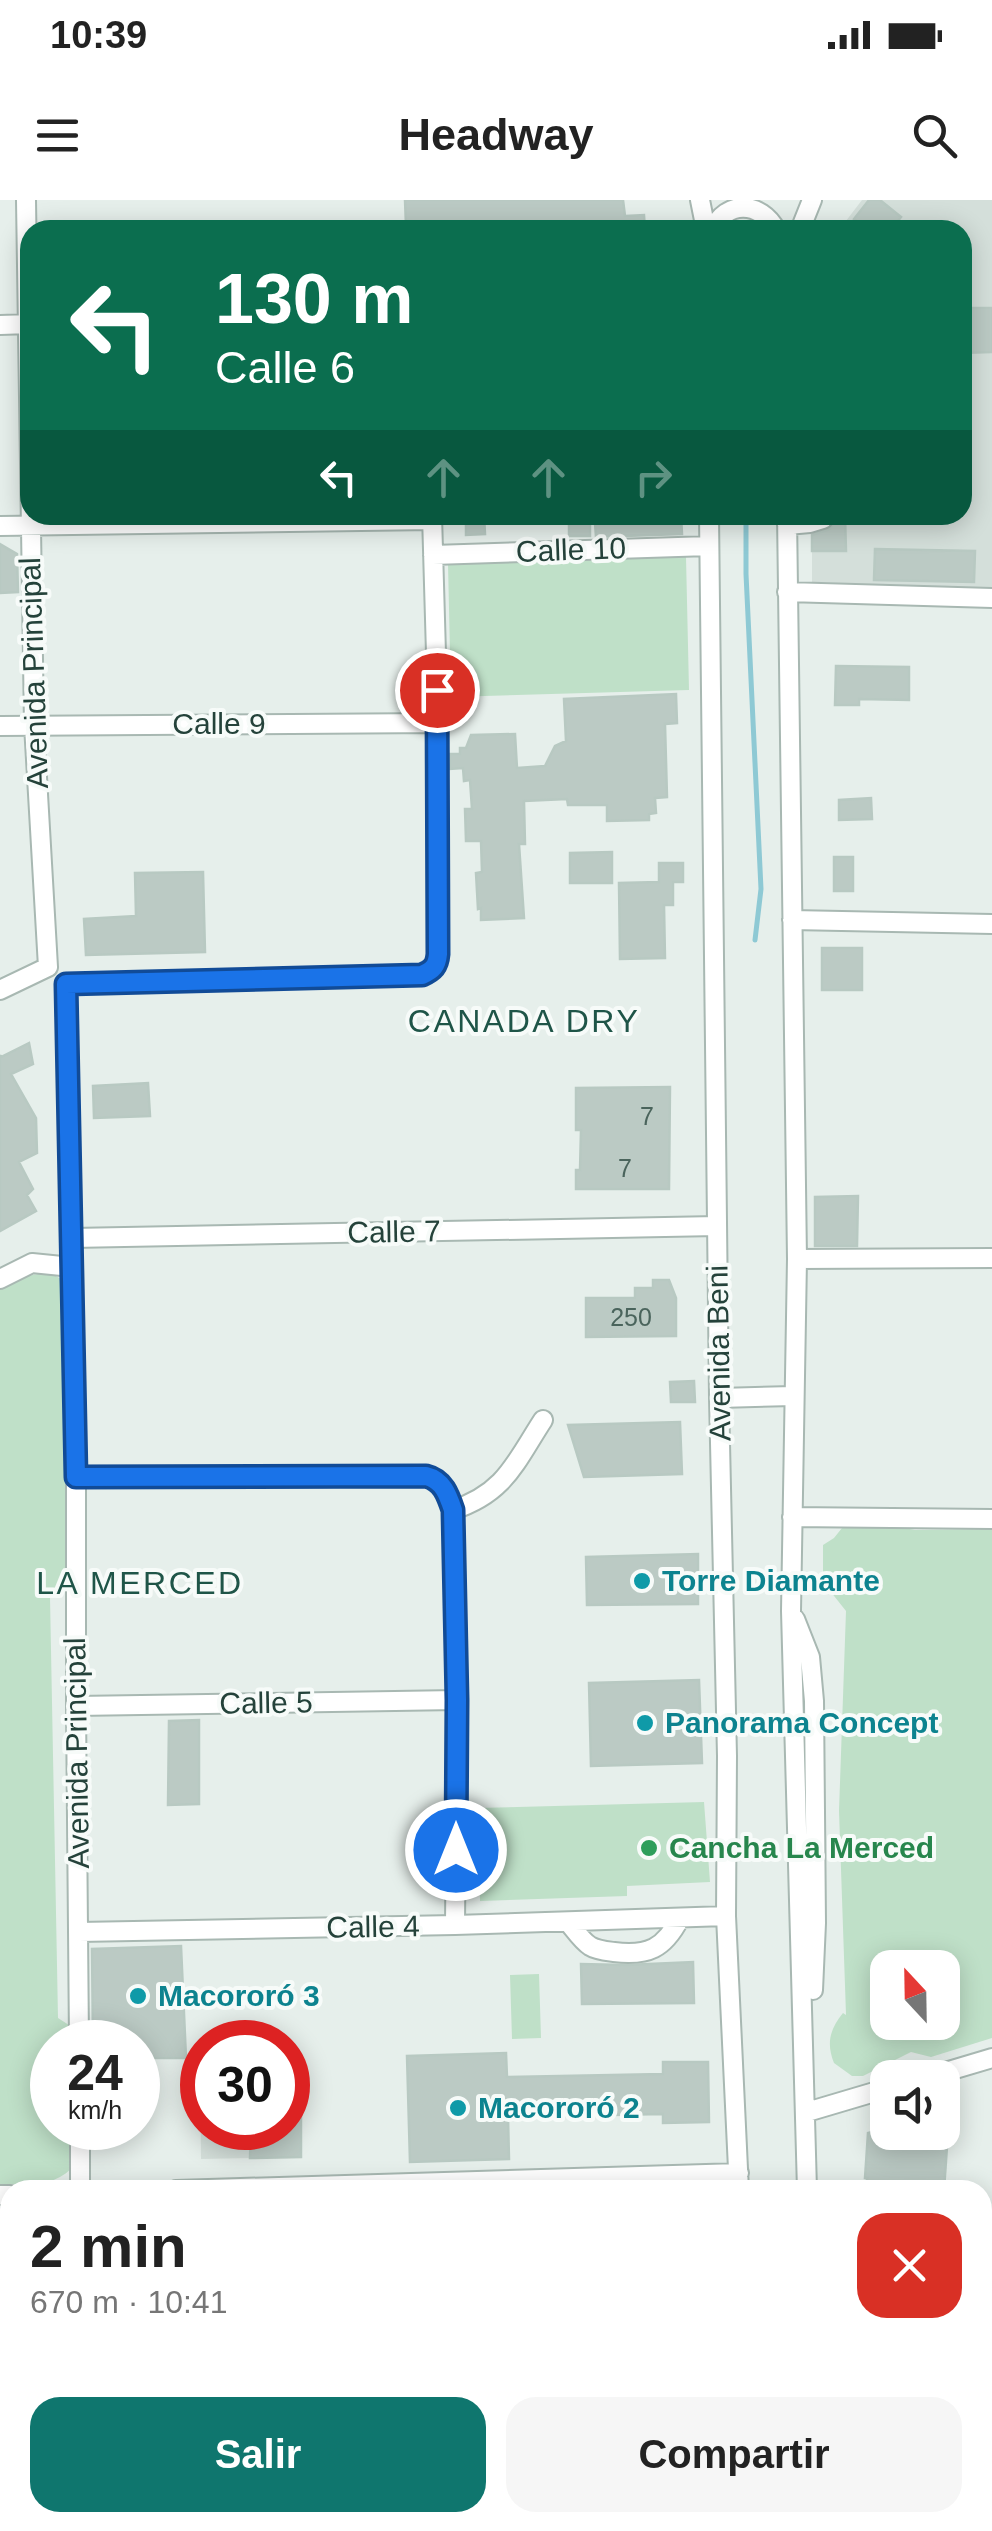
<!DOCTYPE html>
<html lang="es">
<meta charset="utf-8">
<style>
:root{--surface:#fff;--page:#f6f6f6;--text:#222;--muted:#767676;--accent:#0f766e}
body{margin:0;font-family:Helvetica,sans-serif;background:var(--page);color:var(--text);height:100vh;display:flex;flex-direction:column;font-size:38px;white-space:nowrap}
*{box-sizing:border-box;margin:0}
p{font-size:32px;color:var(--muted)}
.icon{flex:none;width:55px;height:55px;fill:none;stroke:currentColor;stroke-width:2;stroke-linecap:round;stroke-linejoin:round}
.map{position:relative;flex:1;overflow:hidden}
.panel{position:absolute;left:0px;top:1980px;width:992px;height:352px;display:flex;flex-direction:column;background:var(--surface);border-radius:30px 30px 0 0;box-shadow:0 5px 25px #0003}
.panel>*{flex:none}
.banner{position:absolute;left:20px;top:20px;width:952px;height:305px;border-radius:30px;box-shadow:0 5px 25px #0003;background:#0b6e4f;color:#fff;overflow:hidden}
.needle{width:65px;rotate:338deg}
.controls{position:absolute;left:870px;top:1750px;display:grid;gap:20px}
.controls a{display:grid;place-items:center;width:90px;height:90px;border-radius:20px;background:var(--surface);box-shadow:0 5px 25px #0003;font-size:50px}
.speed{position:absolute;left:30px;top:1820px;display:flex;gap:20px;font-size:50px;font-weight:700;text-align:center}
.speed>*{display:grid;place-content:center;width:130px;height:130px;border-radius:50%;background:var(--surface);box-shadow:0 5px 25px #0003;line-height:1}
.speed small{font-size:25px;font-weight:400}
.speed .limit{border:15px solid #d22;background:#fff;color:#111}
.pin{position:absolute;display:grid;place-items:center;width:85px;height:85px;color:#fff;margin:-42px;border:5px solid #fff;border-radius:50%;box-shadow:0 2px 10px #0007}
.me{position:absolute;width:110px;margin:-55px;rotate:0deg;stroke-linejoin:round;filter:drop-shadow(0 0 8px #0008)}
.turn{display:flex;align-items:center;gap:35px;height:210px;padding:0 30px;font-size:45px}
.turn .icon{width:130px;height:130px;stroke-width:2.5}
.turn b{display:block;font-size:70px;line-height:85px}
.lanes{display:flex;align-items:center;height:95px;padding:0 30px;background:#0003;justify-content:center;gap:50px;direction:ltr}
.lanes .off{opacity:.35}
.round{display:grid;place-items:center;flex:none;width:105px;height:105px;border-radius:30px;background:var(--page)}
.head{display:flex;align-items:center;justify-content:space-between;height:170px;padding:0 30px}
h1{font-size:60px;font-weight:700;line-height:75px}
.action{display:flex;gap:20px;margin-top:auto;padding:20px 30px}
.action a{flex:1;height:115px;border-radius:30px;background:var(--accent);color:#fff;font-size:40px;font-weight:700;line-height:115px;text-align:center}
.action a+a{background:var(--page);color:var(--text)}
.status{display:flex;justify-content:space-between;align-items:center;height:70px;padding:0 50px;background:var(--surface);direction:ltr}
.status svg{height:28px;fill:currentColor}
header{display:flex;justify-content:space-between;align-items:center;height:130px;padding:0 30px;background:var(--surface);font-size:45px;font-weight:700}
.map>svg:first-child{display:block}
.built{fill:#d4dfda}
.green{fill:#bfe0c8;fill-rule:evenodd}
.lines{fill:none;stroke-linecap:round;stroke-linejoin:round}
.stream{stroke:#8ec9d4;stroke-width:5}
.building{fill:#bbcac4;stroke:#b8c9c2;stroke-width:2.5}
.minor-casing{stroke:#a8b8b2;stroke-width:22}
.minor{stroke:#fff;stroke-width:18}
.route-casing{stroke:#114b97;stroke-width:25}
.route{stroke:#1a73e8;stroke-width:18}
.culture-dot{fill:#0f9aa8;stroke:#f7fbf9;stroke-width:4}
.leisure-dot{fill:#2e9e5b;stroke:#f7fbf9;stroke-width:4}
.labels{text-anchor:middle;stroke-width:8;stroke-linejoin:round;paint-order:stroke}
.number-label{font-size:25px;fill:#4a645c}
.street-label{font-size:30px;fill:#24423a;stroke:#f7fbf9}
.culture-label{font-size:30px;font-weight:bold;fill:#0d838f;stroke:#f7fbf9;text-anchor:start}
.leisure-label{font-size:30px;font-weight:bold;fill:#27864d;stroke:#f7fbf9;text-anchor:start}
.neighbourhood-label{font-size:32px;letter-spacing:2.5px;fill:#1f5548;stroke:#f7fbf9}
</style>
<div class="status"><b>10:39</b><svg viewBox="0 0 49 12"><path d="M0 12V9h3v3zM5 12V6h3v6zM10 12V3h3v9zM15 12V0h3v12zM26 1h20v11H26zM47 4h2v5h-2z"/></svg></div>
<header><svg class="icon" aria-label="menu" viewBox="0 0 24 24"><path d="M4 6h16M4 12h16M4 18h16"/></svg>Headway<svg class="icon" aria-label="search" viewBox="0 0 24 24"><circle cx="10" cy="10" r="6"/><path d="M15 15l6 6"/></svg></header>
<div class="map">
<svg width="992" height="2331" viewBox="0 0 992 2331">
<rect width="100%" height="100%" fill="#e6efeb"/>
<path class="built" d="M862,0H992V389L812,382V315H962V30H839Z
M200,1853H202V1928H251L250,1958L201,1959Z"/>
<path class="green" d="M686,357L689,490L451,497L448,364Z
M49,1072L61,1079L63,1092L67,1378L50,1397L58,1818L72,1827V1842H52V1928H71V1969C51,1988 26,1984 0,1984V1090L27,1076Z
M850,1318L915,1330L992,1329V1838L931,1857L911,1852L863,1876H852L834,1863C826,1843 830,1829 843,1813L846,1815L839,1611L846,1411L823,1382V1345L834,1338ZM888,1768H942V1822H888Z
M704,1602L710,1682L627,1686V1696L480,1701L477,1608Z
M539,1774L541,1838L512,1839L510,1775Z"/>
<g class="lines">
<path class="stream" d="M746,315V374L761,689L755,740"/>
</g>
<path class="building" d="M405,0H623L625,16L644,15L645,30H505V22L406,26Z
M869,0H880L901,17L891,30H868L854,19Z
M962,108H992V152L962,153Z
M466,315H484L485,334L466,335Z
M569,315H590V336H569Z
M626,315H681L682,334L596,337L595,323L626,321Z
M837,315H845L846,351H812V335L830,329Z
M0,344L17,354L18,392L0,393Z
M875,349L975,351L974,382L874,380Z
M836,466L909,467V500L859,499V505H835Z
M676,494L677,523L665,524L667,597L655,598L656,613L649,614V620L607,621V605H568L567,599L524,601L525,644H519L524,718L481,720V708L478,709L476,673L482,672L481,641H466L465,609H472L470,580L464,581L463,568L450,569V554H460V548H466L471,535L515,534L517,568L545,566L555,546L566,541L564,499Z
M871,598L872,619L839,620V600Z
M612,652V683H570V653Z
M834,657H853V691H834Z
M659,663H683V682H673V705H664L665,758L620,759L619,683L659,682Z
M203,672L205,752L86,755L84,719L136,716L135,673Z
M822,748H862V790H822Z
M29,843L33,864L11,874L36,918L37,953L19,962L33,989L27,995L36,1011L0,1031V855L1,857Z
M148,883L150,916L94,918L93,886Z
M670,887L669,989H576V970H580L581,930H576V888Z
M858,996L857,1046H815V997Z
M653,1080H669L676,1098V1136L586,1137V1098H635V1088H653Z
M694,1181L695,1202H671L670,1182Z
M680,1222L682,1274L584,1277L568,1225Z
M698,1354V1404L587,1405L586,1357Z
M699,1480L702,1563L591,1566L589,1483Z
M199,1520V1604L168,1605L169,1521Z
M181,1746L186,1858H138V1842H93L92,1749Z
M693,1762L694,1803L582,1804L581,1764L626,1765Z
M506,1853L507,1877L663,1874V1862H708L709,1922L663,1923V1914L508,1917L509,1959L410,1962L407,1856Z
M288,1857H301V1957L250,1958L251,1928H288Z
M888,1928V1932H948L944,1990H866L867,1978H865L868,1933Z"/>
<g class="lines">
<defs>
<path id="minor" d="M26,0L34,525L48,767
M700,0L706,30
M713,30C725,0 761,1 776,30
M800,30L812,0
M0,125L30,124
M709,315L719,1198L727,1556L726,1716L739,1990
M787,315L797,1059L791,1411L807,1990
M787,325L810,323L823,319L825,315
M0,326L432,320
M433,355L709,346
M787,392L992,398
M0,526L438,523
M792,720L992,724
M66,784L76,1277V1506L79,1842
M66,784L422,775C433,770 437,766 438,754V523L432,315
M0,790L48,767
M72,1038L717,1026
M797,1059L992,1058
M0,1079L32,1063L72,1067
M719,1198L793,1196
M76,1277L426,1276C443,1280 448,1295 453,1310L457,1500L455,1725
M453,1310C505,1293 515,1263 543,1220
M792,1317L992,1319
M795,1419L810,1457L814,1501L816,1723L813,1790
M76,1506L457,1500
M568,1722C574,1729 582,1741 590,1746C596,1750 606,1751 614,1752C648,1756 664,1749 680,1718
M79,1732L455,1725L726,1716
M925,1878L992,1858
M807,1912L888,1888
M80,1928V1990
M176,1990L739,1973
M0,1995H10
M0,2228H10
M78,2322V2331
M563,2322L567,2331
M834,2322L835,2331
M724,2331L728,2322"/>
</defs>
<use href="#minor" class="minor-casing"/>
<use href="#minor" class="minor"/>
</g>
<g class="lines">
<defs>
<path id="route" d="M437,490L438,754C437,766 433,770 422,775L66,784L76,1277L426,1276C443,1280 448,1295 453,1310L457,1500L456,1650"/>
</defs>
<use href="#route" class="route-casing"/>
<use href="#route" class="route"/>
</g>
<g class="culture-dot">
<circle cx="642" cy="1381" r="10"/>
<circle cx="645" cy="1523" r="10"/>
<circle cx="138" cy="1796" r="10"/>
<circle cx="458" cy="1908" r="10"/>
</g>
<circle class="leisure-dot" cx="649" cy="1648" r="10"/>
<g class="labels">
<g class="number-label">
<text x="647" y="925">7</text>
<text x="625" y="977">7</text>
<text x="631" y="1126">250</text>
</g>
<g class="street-label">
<text transform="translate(571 350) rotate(-2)" y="10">Calle 10</text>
<text transform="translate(34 473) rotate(-92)" y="10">Avenida Principal</text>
<text x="219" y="534">Calle 9</text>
<text transform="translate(394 1032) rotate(-1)" y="10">Calle 7</text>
<text transform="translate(719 1153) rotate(-91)" y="10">Avenida Beni</text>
<text transform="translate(266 1503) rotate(-1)" y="10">Calle 5</text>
<text transform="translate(77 1553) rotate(-91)" y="10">Avenida Principal</text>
<text transform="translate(373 1727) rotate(-1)" y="10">Calle 4</text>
</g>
<g class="culture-label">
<text x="662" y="1391">Torre Diamante</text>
<text x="665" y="1533">Panorama Concept</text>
<text x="158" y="1806">Macororó 3</text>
<text x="478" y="1918">Macororó 2</text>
</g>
<g class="leisure-label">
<text x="669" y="1658">Cancha La Merced</text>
</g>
<g class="neighbourhood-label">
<text x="524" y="832">CANADA DRY</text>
<text x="140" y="1394">LA MERCED</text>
</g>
</g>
</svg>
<div class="controls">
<a><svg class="needle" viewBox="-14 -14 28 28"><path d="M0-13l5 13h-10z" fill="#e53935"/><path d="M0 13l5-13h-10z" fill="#767676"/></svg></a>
<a><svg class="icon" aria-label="sound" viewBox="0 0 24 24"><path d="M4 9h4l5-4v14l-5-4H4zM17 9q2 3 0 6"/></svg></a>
</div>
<div class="speed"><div>24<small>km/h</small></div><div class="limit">30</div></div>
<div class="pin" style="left:437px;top:490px;background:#d93025"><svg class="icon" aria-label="arrive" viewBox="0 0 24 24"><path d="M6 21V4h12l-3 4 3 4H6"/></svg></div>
<svg class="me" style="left:456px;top:1650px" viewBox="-20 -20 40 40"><circle r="17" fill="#1a73e8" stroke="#fff" stroke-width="3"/><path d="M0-11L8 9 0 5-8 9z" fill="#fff"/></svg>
<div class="banner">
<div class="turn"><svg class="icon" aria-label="left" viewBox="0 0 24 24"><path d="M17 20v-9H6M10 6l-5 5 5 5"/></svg><div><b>130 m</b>Calle 6</div></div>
<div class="lanes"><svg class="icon" aria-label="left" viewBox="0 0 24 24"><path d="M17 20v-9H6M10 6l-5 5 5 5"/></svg><svg class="icon off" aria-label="ahead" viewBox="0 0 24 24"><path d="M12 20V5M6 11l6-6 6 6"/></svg><svg class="icon off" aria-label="ahead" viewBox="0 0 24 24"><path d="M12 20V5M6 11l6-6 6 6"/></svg><svg class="icon off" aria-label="right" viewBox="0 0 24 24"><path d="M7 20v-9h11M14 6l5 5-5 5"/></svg></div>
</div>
<section class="panel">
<div class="head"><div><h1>2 min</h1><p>670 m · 10:41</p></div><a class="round" style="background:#d93025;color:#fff"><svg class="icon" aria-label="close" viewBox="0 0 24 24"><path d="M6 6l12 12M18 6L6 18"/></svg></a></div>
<div class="action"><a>Salir</a><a>Compartir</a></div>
</section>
</div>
